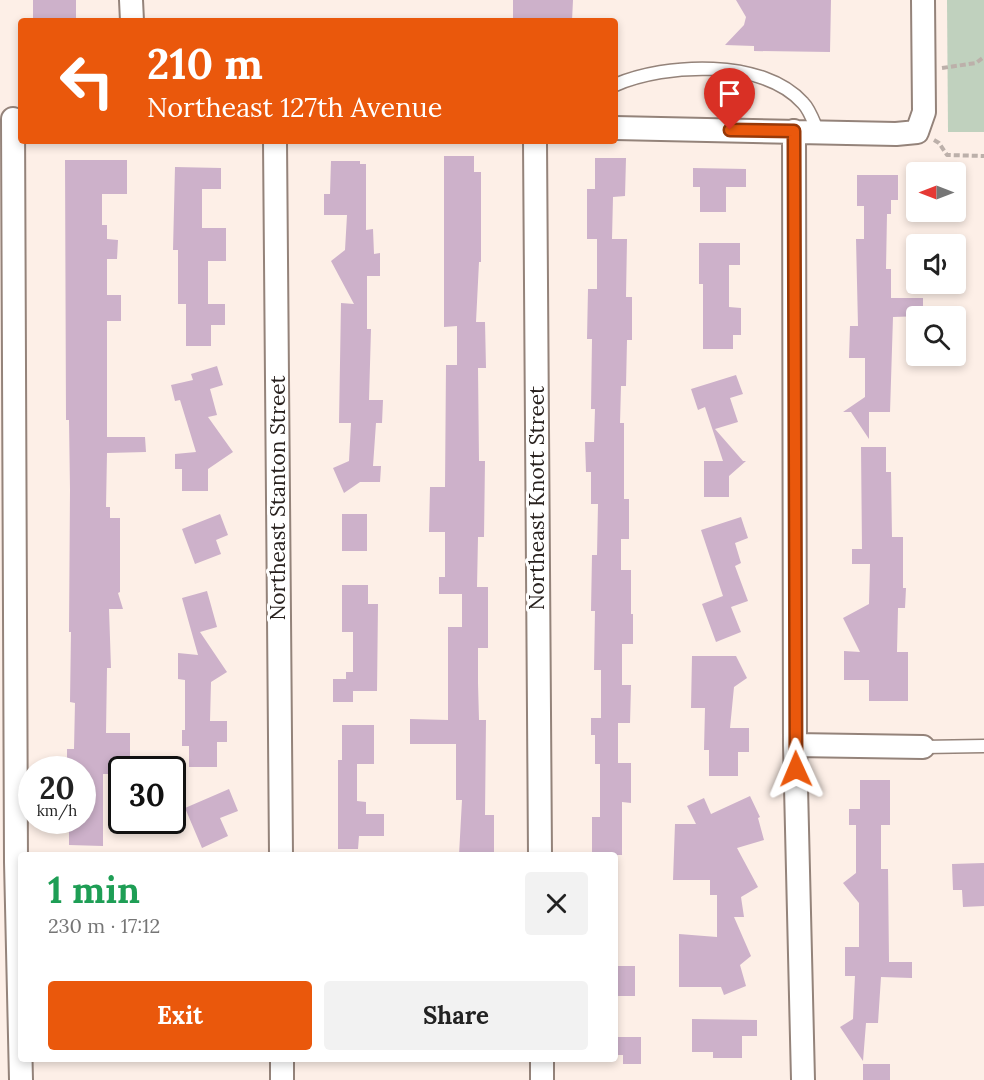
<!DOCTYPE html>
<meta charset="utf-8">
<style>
:root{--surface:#fff;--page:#f2f2f2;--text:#222;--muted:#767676;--accent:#ea580c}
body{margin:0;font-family:Lora,serif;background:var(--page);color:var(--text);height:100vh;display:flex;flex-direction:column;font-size:22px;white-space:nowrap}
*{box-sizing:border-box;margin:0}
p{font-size:20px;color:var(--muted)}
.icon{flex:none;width:33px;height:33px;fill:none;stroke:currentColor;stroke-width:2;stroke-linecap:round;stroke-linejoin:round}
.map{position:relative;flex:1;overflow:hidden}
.details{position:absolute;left:18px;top:852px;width:600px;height:210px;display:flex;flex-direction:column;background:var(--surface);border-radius:6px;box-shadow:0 3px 9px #0003}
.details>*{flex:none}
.guide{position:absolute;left:18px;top:18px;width:600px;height:126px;border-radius:6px;box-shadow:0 3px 9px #0003;background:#ea580c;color:#fff;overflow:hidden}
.needle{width:39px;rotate:270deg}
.tools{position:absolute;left:906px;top:162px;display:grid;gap:12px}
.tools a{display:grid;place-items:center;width:60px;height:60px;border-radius:6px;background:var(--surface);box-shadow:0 3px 9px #0003;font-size:30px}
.speed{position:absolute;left:18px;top:756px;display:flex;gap:12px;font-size:30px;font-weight:700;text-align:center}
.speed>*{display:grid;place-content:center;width:78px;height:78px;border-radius:50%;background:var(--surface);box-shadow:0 3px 9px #0003;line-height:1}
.speed small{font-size:15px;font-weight:400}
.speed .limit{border:3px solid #111;border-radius:9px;background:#fff;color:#111}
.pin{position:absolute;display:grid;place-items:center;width:51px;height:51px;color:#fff;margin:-62px -26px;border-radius:50% 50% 50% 0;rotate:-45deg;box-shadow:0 0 6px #0007}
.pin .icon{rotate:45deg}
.me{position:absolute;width:66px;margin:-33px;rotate:359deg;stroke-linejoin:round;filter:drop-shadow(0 0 4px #0008)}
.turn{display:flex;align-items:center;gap:21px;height:126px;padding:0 30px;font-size:27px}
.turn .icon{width:78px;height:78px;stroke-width:2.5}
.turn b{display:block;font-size:42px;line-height:51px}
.round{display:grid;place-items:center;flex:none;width:63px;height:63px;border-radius:6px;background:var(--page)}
.head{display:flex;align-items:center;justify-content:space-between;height:102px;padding:0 30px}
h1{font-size:36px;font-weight:700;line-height:45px;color:#1e9e55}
.action{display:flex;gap:12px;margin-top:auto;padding:12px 30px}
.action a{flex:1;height:69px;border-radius:6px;background:var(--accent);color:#fff;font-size:24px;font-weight:700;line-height:69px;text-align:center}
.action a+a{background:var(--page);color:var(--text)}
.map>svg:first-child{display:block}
.green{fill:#c0d1be}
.building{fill:#cdb1ca}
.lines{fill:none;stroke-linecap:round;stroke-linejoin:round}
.lane-casing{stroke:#94837a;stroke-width:15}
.street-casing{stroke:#94837a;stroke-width:26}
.path{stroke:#bcb0aa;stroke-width:4;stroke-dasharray:6 3;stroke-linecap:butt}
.lane{stroke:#fff;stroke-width:12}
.street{stroke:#fff;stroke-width:22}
.route-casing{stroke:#983908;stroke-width:15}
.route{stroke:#ea580c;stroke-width:10}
.labels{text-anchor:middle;stroke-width:6;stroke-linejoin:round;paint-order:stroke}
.street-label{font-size:21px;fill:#28211e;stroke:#fff}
</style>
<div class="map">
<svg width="984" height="1080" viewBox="0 0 984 1080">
<rect width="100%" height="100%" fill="#fdefe7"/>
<path class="green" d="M947,0H984V132H948Z"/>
<path class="building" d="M33,0H76V21H33Z
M513,0H573L572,21H513Z
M736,0H831L830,52L754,51V46L725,45L744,25L746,17Z
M444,156H474V172H481V262H479L476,322H485L486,368H478L479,461H485L484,537H478L477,587H488V648H478V683L479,720H486L485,815H494V855H459L462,800H456V744H410V719L448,720V627H462V594H439V577H445V532H429L430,487H445L446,365H457V326L444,327Z
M595,158H626L625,196L613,197L612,239H627L626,297H632V340H627L626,386H621L620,423H624V499H629V539H621V570H631V614H633V644H622V685H631L630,723H618V763H631V803L622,802V855H592V817H600V764H595V735H591V718H601V670H594L595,611H591L592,555H597L598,504H591V472H586L585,442H594L595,409H591L592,339H587L588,289H597V239H587V189H595Z
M65,160H127V194H102V225H107V239L118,240L117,259H107V295H121V321H107V437H145L146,452L107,453L106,507H110V518H120V592L118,593L123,609H109L111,668H107L106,733H130V770H122V774H103V846L69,845V820H82V770H67V749H74L75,703L70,702L71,632H69L70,490L69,420H66Z
M331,161H360V164H366V230L373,229L374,254L380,253V276H367V329H371L369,400H383L382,423H376L373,466H381L380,482H360L344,493L333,468L349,461L351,423H339L341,303L354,304L331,261L345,250L347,215H324V194H330Z
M175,167L221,168V189H202V228H226V261H208V304H225V325H211V346H186V304H178V250H173Z
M693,168L746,169V187H726V212H700V187H693Z
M857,175H898V200H891V214H887L886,269H891V298H923V316L893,317L890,412H869V439L851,412H843L865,397V358H849L850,326H858L856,239H864V206H857Z
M699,243H740V265H729V307L741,308V335H733V349H703V284H699Z
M217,366L223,385L210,389L217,415L208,417L233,452L208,469V491H182V469H175V454L196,452L180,400L175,401L171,385L193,380L191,374Z
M736,375L743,394L730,398L738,422L715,429L743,461H746L729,476V497H704V461H723L705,407L698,410L691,389Z
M861,447H886V472H891L892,537H903V588H906L905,608H898L897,652H908V701H869V680H844V651L860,652L843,618L869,604L870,564H852V549H862Z
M220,514L228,535L216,540L221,554L195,564L182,529Z
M342,514H367V551H342Z
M741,517L748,538L735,543L741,563L735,566L748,601L731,607L741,632L716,642L702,604L723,596L701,530Z
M342,585H368V604H378L377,691H353V702H333V679H346V672H353V632H342Z
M207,591L217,627L200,632L227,672L211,682L210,721H227V742H217V767H189V746H182V730H185V680L178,679V653L198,655L182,598Z
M692,656H736L747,678L734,687L730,728H749V752H738V776H709V750H704L705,708H691Z
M342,725H374V764H357V801L366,802V814H384V836H359L358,849H338V760H342Z
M860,780H890V825H881V869H888L889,962H912V978L881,977L878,1023H866L863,1061L840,1027L853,1019L855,976H845V947H859V903L843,883L856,873V825H849V809H860Z
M229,789L238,811L220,818L228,836L202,848L185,808Z
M750,796L760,817L758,818L764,840L737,848L758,887L741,897L744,917H734L751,956L740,965L746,986L724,995L721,987H679V934L717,937V895H710V880H673L675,824H696L687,806L704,798L711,814Z
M984,863V906L963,907L962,890H953L952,864Z
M615,966H635V996H615Z
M692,1019L757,1020V1036H742V1058H713V1052H692Z
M615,1037H641V1064H623V1055H615Z
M863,1064H890V1080H863Z"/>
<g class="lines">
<defs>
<path id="lane" d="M615,85C666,63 763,58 803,103C810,110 814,123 818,132
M923,747L984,746"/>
<path id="street" d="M131,0L132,21
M13,119L16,862L21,1080
M615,128L896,134L917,132L924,112L923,0
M794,131L795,745L803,1080
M275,141L281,855
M535,141L540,855
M795,745L923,747
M282,1059V1080
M542,1059V1080"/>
</defs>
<use href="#lane" class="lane-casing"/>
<use href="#street" class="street-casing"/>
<path class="path" d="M942,68L976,63L984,57
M934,140L939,143L947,155L984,156"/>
<use href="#lane" class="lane"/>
<use href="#street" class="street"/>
</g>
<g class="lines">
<defs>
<path id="route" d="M730,130L794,131L796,769"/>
</defs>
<use href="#route" class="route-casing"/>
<use href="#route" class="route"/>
</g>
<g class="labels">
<g class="street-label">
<text transform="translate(278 498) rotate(-90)" y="7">Northeast Stanton Street</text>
<text transform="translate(537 498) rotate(-90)" y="7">Northeast Knott Street</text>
</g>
</g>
</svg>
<div class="tools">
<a><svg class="needle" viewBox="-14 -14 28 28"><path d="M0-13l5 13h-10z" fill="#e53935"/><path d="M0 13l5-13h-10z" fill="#767676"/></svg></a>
<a><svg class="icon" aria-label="sound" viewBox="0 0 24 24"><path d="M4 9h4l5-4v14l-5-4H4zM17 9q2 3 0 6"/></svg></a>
<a><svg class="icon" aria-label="search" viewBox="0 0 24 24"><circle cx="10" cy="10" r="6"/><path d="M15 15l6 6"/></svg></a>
</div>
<div class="speed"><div>20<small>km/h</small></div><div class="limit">30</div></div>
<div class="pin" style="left:730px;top:130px;background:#d93025"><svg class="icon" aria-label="arrive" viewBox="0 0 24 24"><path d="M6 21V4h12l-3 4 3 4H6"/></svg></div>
<svg class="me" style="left:796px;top:769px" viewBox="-20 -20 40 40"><path d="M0-17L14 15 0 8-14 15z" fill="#ea580c" stroke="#fff" stroke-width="4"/></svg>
<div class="guide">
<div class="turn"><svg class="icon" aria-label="left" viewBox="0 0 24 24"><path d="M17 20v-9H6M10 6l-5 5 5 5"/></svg><div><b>210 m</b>Northeast 127th Avenue</div></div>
</div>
<section class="details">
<div class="head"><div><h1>1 min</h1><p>230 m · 17:12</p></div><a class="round"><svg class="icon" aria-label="close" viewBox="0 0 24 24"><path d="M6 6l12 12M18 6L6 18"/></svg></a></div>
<div class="action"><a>Exit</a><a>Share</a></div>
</section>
</div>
